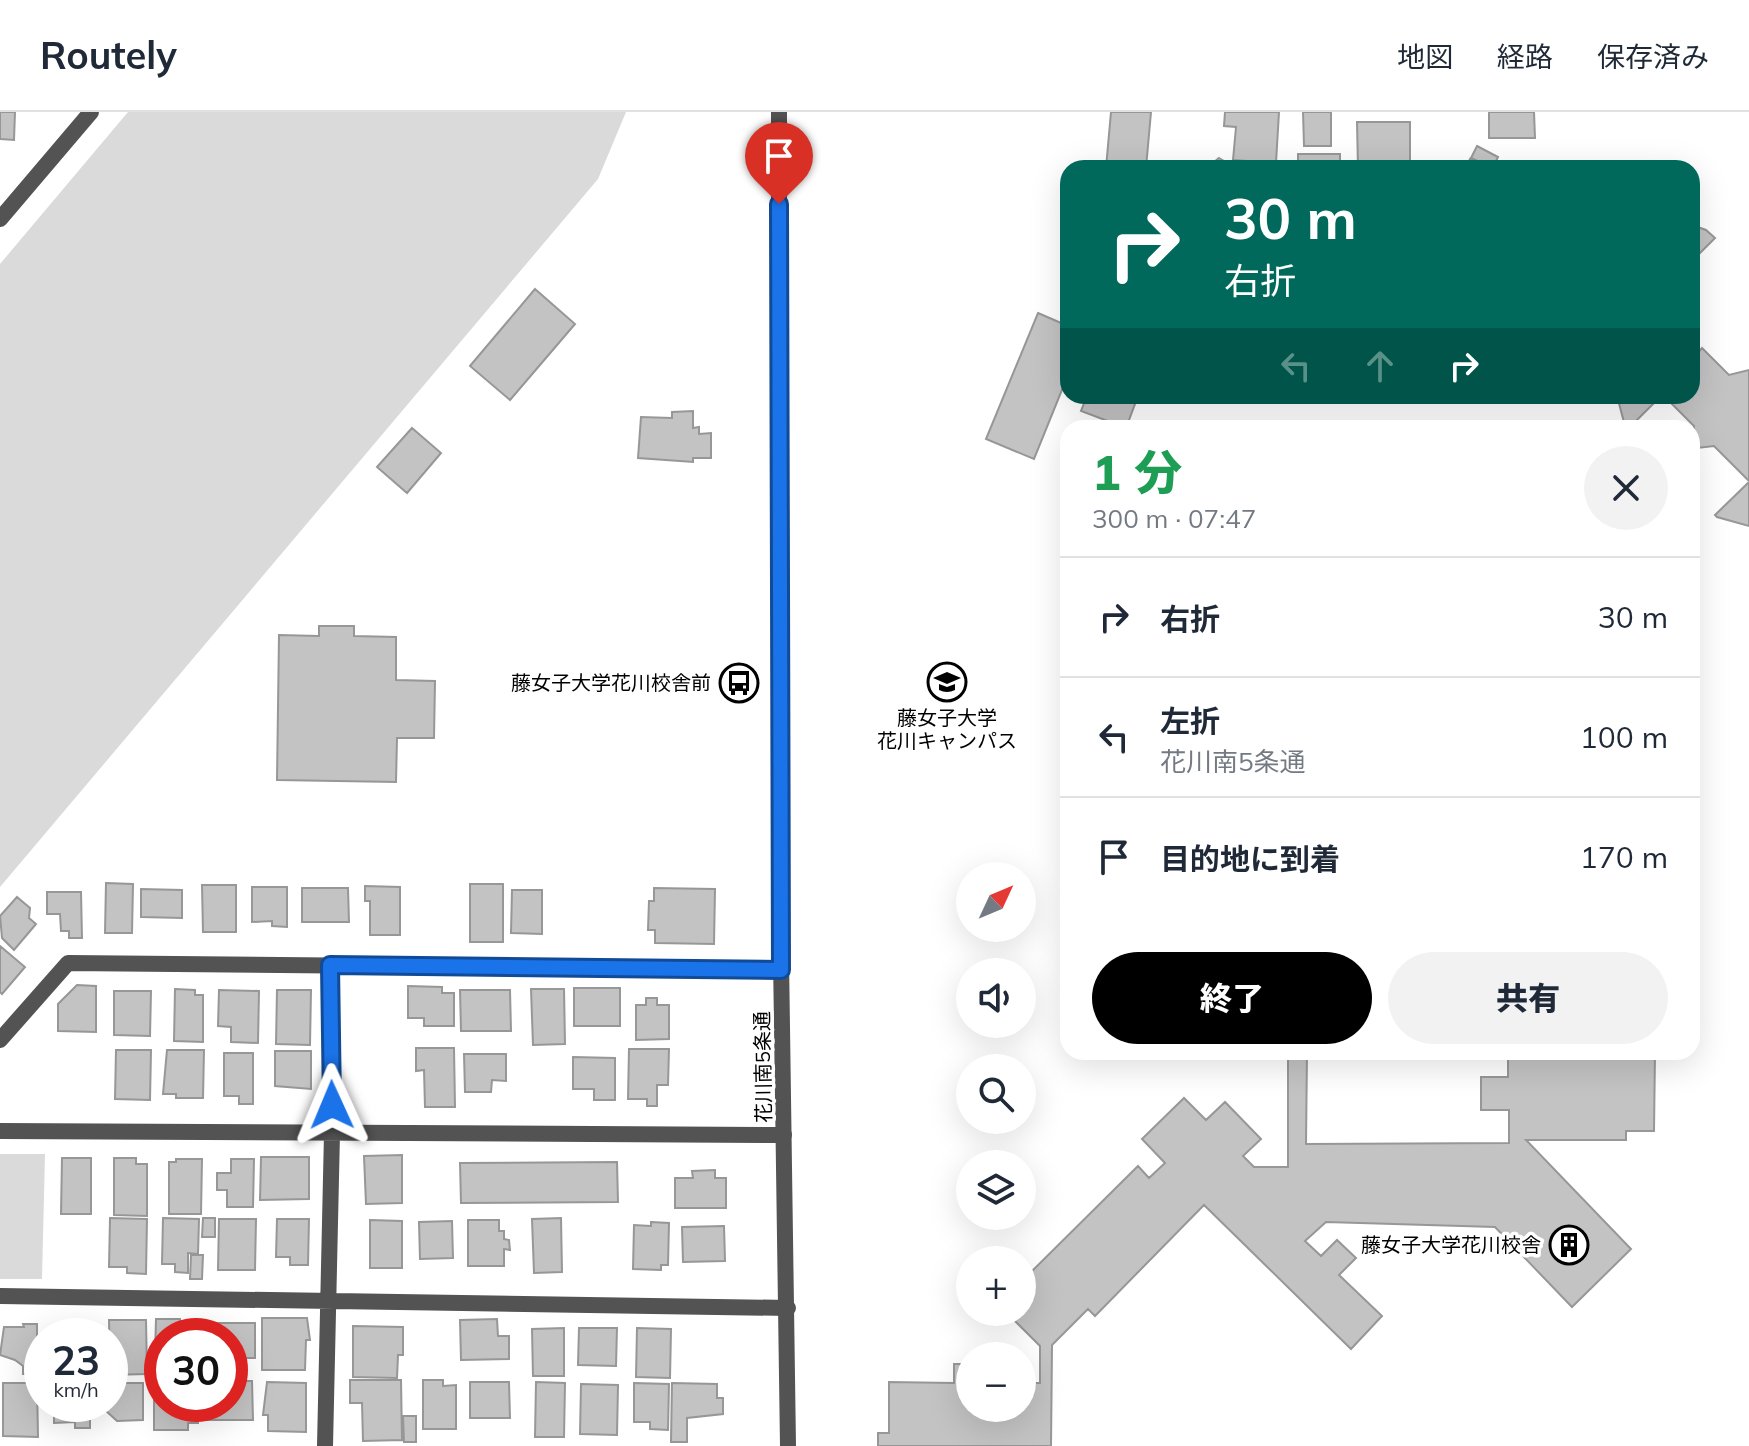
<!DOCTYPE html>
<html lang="ja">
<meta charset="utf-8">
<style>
:root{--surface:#fff;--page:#f2f2f3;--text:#1f2937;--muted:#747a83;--line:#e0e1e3;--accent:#000}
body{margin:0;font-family:Mulish,"Noto Sans JP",sans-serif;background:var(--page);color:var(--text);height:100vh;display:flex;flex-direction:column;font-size:30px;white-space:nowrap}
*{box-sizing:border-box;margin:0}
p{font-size:26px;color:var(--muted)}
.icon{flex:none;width:44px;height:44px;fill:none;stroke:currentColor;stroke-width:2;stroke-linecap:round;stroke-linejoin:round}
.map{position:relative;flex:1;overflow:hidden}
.drawer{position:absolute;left:1060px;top:308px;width:640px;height:640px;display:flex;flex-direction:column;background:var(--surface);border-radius:24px;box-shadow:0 8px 32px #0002}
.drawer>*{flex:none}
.hud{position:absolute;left:1060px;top:48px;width:640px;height:244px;border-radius:24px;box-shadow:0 8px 32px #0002;background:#00695c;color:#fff;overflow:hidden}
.needle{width:52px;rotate:46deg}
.controls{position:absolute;left:956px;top:750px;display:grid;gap:16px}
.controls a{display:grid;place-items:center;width:80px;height:80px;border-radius:50%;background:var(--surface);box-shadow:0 8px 32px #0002;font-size:40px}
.speed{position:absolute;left:24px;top:1206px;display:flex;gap:16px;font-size:40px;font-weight:700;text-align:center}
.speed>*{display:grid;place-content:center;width:104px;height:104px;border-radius:50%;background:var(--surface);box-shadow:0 8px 32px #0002;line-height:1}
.speed small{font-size:20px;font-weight:400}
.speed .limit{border:12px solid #d22;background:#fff;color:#111}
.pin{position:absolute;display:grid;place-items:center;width:68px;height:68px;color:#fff;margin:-82px -34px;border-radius:50% 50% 50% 0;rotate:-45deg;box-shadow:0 0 8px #0007}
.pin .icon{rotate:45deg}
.me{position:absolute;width:88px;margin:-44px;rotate:359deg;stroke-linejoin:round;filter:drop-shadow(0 0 6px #0008)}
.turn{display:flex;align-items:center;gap:28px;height:168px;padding:0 32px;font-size:36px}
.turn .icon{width:104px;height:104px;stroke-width:2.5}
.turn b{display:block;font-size:56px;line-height:68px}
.lanes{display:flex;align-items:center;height:76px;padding:0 32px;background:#0003;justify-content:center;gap:40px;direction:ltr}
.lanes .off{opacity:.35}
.round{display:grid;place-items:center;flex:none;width:84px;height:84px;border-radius:42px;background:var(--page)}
.headline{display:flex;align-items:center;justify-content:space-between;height:136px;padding:0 32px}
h1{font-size:48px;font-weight:800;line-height:60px;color:#1e9e55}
.cta{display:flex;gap:16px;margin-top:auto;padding:16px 32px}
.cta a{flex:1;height:92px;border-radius:48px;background:var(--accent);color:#fff;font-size:32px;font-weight:800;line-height:92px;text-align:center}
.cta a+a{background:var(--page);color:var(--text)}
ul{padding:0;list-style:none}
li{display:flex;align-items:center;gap:24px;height:120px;padding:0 32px;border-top:2px solid var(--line)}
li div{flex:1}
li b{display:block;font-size:30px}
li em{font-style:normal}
header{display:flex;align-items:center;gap:48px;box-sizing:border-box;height:112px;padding:0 40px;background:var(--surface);border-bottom:2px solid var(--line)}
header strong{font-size:38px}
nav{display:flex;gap:44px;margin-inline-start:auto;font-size:28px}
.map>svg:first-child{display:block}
.green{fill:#dadada}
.building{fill:#c3c3c3;stroke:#979797;stroke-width:2}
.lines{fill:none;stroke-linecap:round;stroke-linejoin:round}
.minor{stroke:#535353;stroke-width:16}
.tertiary{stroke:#535353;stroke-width:16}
.route-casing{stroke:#114b97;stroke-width:20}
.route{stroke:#1a73e8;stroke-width:14}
.labels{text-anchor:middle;stroke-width:7;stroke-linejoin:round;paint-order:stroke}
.poi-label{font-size:20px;fill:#000;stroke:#fff;text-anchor:end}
.street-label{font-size:20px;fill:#000;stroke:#fff}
</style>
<header>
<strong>Routely</strong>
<nav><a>地図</a><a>経路</a><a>保存済み</a></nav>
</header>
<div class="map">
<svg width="1749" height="1334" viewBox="0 0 1749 1334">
<rect width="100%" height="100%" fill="#fff"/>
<path class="green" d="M128,0H626L598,67L0,775V152Z
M0,1042H45L42,1167H0Z"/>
<path class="building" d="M0,0H15L14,28L0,27Z
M1111,0H1151L1146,56H1106Z
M1225,0H1279L1276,51L1233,48L1236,15L1224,14Z
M1303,0H1331V34H1304Z
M1489,0H1534L1535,26H1489Z
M1357,10H1410V56H1358Z
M1477,34L1498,45L1493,56L1471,46Z
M1298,42H1340V56H1298Z
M1219,46L1229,52L1241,51L1242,56H1193L1209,54Z
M1470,47L1486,56H1466Z
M1692,113L1706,118L1715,126L1692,149Z
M535,177L575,212L510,288L470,254Z
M1038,201L1068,214V263L1034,347L986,327Z
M1702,236L1729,263L1749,258V369L1714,334L1697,336L1692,331L1694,314L1664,284H1692V241L1697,242Z
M1087,284H1138L1126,316L1081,299Z
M1617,284H1661L1629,316L1625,314Z
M693,299V316L699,315V322L711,321V346H693V350L638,346L641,305L672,306V300Z
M412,316L441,341L407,381L377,355Z
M1749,370V414L1717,405L1715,403Z
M319,514H354V524L396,525V568L435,569L434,626H397L396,670L277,668L279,523L319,524Z
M106,771L133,772L132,821H105Z
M470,772H503V830H470Z
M202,773H236V820H203Z
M365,774L400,775V823H370V789H365Z
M252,775H287V815L272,814V809L252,810Z
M302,776H348L349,810H302Z
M654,776L715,777L714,832L655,831V818H648L649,789H654Z
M141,777L182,778V806L141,805Z
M512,778H542V822L511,821Z
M47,780H81L82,826H69V819H61L60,802H47Z
M17,785L30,796L29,806L36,812L14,838L2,826L0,804Z
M0,834L25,855L2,882L0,880Z
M77,873L96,874V920L58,919V892Z
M408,874L442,875V881H454V914H424V906H408Z
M574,876H620V914H574Z
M175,877L195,878V883H203V930L174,929Z
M531,877H564L565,932L533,933Z
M219,878L259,879L258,931L231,930V915L218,914Z
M277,878H311L310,933L276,932Z
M460,878H510L511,919H461Z
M114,879H151L150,924L114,923Z
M646,886H657V893H669V927L636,928V893H646Z
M416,936H454L455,995H425L424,958L416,959Z
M629,937H669L668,973H657V994H647V987H628Z
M116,938H151L150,988L115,987Z
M167,938H204L203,986H176V982H163Z
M275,939H311V977L275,974Z
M1288,940H1307L1306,1032L1509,1031V998H1481V965H1508V940H1655L1654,1019H1626V1028H1526L1631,1137L1572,1195L1495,1115L1326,1110L1305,1129L1321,1144L1337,1128L1356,1146L1339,1163L1382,1204L1351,1237L1204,1093L1095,1204L1088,1197L1052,1233L1051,1334H878V1321H889V1270L954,1271V1252H970V1296H1022V1271H1040V1234L1006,1200H1022V1169L1138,1054L1149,1066L1165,1051L1142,1027L1184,986L1206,1008L1225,990L1261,1027L1243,1044L1254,1055H1288Z
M224,941H253V992H239V984H224Z
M464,942H506V969L492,968L491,980H465Z
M573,945L615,946V988H594V977H573Z
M402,1043V1091L366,1092L364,1044Z
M261,1045H309V1087L260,1088Z
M62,1046H91V1102H61Z
M114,1046H136V1052H147V1104L114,1103Z
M176,1047H202L201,1102H169V1050H176Z
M231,1047H254L253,1095H227V1078H217V1061H231Z
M617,1050L618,1090L461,1091L460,1051Z
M715,1058V1066H726V1096H675V1066H693L692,1059Z
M110,1106L147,1107L146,1162L127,1161V1155H109Z
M163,1106L199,1107L198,1142L188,1141V1161L175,1160V1152H162Z
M203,1106H215V1125H202Z
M561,1106L562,1160L534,1161L532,1107Z
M219,1107H256L255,1158H218Z
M277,1107H309L308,1153H290V1145H276Z
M370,1108L402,1109V1156H370Z
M468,1108H499V1119H504V1127L509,1128L510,1138L504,1137V1154H468Z
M452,1109L453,1146L420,1147L419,1110Z
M651,1110L669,1111L668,1153H661V1158L633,1157L634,1113L651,1114Z
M724,1114L725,1149L683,1150L682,1115Z
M191,1143H203L202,1167H190Z
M262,1206H307L310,1228H306L305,1258H262Z
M156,1207H180L179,1224H162V1245H155Z
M497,1207L498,1224H509V1247L461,1248L460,1208Z
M109,1208H146L147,1262L110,1263Z
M208,1211H255V1246H230V1224H208Z
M23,1212H37V1262H23V1254L15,1248L0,1243L4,1215H24Z
M62,1212H91V1224H62Z
M353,1214L403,1215V1243H398L397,1266L353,1265Z
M564,1216V1264H533L532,1217Z
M579,1216H617L616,1254L578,1253Z
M637,1216L671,1217L670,1266L636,1265Z
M350,1268H401L402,1328L363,1329L362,1291H350Z
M423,1268H443V1274L456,1273V1317H423Z
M230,1269H252L253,1308H208V1292H230Z
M267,1270L306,1271V1320L268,1319V1303H263Z
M470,1270H509L510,1306H470Z
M536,1270L565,1271L564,1325H535Z
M3,1271H37L38,1325L3,1324Z
M116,1271H143V1308L117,1309L104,1297V1292H110V1277Z
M634,1271L669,1272L668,1318L650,1317V1310H634Z
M672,1271L717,1272V1286H723V1302L687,1306V1330H671Z
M154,1272H162V1292H198V1311H188V1318H154Z
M581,1272L618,1273L617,1323L580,1322Z
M54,1292H90V1316H75V1310L54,1311Z
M403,1304H416V1330H404Z"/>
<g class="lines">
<path class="minor" d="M0,107L91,0
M0,928L68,851L781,858
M0,1019L784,1023
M0,1184L788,1196
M325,1334L332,1021L330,853"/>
<path class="tertiary" d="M779,0V706L788,1334"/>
</g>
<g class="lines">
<defs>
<path id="route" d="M332,993L330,853L781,858L779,92"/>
</defs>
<use href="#route" class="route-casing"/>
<use href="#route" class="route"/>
</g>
<defs>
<symbol id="university-ring" viewBox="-11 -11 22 22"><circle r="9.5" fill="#fff" stroke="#000" stroke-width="1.5"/><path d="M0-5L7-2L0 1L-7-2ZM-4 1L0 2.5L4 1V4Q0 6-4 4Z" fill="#000"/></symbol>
<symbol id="bus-ring" viewBox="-11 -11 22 22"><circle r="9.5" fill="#fff" stroke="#000" stroke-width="1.5"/><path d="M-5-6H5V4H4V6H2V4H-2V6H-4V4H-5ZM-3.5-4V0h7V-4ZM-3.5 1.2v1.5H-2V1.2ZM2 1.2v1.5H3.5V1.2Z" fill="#000"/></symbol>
<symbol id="building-ring" viewBox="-11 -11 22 22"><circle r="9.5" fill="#fff" stroke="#000" stroke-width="1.5"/><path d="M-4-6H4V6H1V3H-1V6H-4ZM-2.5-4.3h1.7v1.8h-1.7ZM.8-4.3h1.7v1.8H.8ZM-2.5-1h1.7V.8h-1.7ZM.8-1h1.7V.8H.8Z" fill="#000"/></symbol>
</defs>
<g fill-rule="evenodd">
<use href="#university-ring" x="925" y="548" width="44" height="44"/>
<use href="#bus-ring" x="717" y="549" width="44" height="44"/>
<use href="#building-ring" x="1547" y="1111" width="44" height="44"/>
</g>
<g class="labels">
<g class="poi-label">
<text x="711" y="578">藤女子大学花川校舎前</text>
<text x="947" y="613" text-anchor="middle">藤女子大学<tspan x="947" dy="23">花川キャンパス</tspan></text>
<text x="1541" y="1140">藤女子大学花川校舎</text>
</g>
<g class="street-label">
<text transform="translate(763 955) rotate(-91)" y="7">花川南5条通</text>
</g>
</g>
</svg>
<div class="controls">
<a><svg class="needle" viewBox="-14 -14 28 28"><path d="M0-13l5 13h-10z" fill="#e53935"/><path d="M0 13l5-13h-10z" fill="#747a83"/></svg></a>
<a><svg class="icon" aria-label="sound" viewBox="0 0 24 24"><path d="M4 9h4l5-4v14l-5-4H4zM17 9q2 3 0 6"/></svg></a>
<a><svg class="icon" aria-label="search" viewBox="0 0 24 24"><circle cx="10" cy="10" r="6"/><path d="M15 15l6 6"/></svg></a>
<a><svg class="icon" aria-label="layers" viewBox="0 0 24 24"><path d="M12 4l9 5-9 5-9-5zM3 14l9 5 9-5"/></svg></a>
<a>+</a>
<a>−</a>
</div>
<div class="speed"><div>23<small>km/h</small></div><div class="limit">30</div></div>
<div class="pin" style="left:779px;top:92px;background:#d93025"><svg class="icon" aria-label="arrive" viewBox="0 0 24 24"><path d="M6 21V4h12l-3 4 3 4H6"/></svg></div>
<svg class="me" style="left:332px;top:993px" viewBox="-20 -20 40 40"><path d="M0-17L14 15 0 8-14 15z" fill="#1a73e8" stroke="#fff" stroke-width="4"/></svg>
<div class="hud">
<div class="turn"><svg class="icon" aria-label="right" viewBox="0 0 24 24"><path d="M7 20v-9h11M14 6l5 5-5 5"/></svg><div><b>30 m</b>右折</div></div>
<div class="lanes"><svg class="icon off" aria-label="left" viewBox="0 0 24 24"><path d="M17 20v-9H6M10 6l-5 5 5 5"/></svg><svg class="icon off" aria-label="ahead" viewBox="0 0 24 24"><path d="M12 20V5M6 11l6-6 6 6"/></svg><svg class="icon" aria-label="right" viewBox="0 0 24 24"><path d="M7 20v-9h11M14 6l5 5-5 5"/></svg></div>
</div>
<section class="drawer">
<div class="headline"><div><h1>1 分</h1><p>300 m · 07:47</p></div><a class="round"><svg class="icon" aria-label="close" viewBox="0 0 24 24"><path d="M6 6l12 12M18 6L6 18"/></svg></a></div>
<ul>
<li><svg class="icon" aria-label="right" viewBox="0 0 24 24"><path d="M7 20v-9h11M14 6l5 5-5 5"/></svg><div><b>右折</b></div><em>30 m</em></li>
<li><svg class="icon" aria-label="left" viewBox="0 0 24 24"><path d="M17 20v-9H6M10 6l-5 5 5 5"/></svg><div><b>左折</b><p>花川南5条通</p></div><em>100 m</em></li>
<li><svg class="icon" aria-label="arrive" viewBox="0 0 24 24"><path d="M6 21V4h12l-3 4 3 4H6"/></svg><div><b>目的地に到着</b></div><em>170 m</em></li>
</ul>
<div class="cta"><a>終了</a><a>共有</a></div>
</section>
</div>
